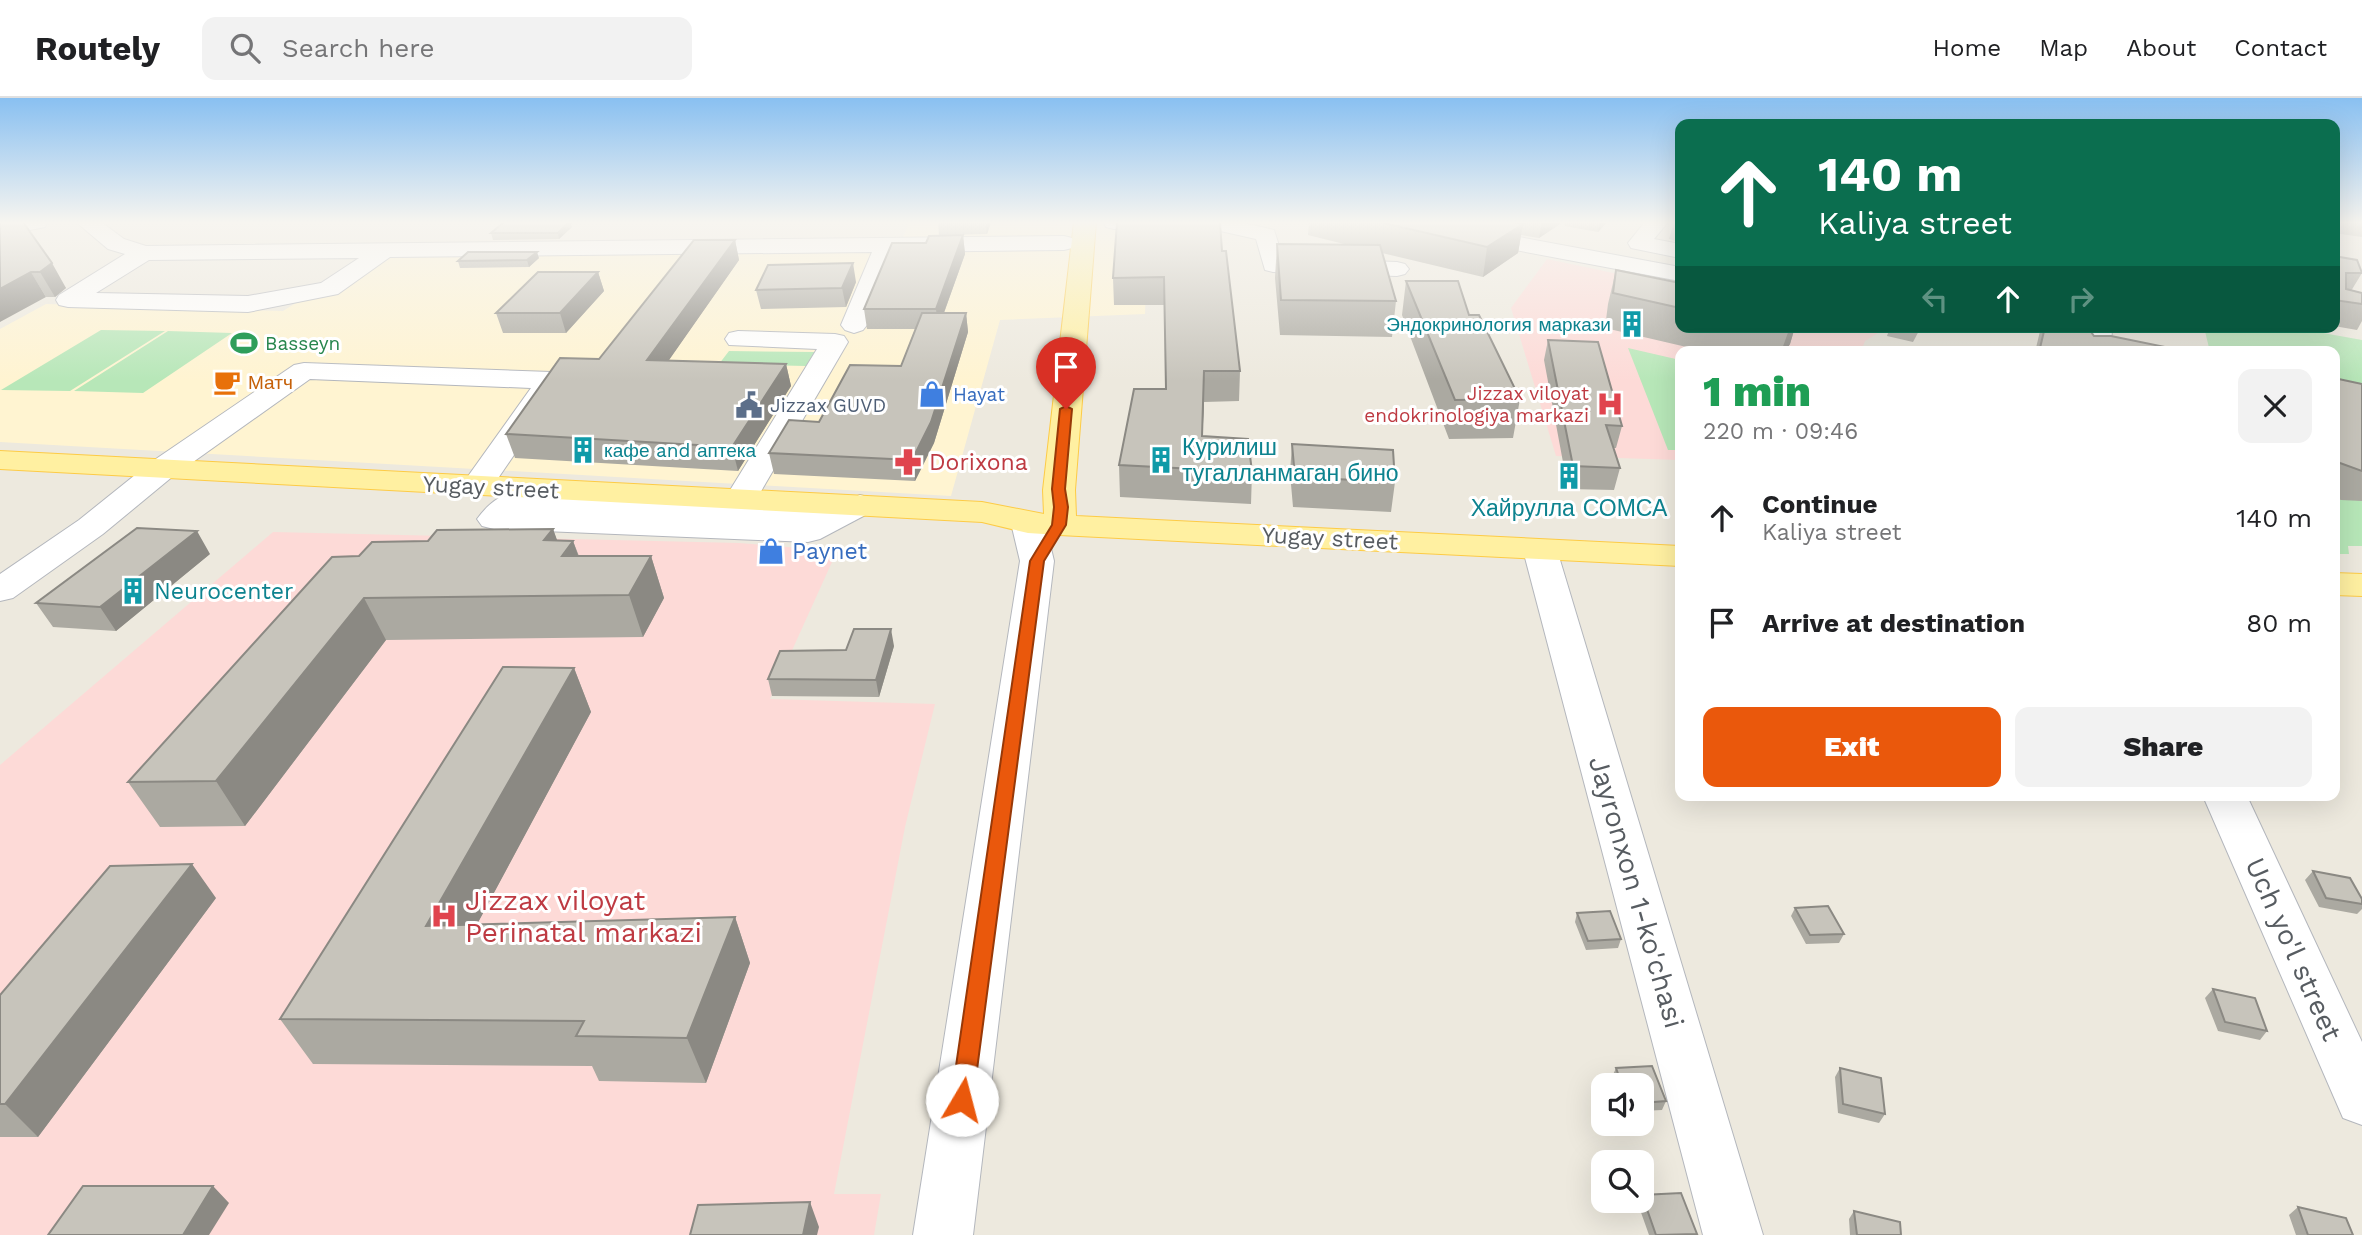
<!DOCTYPE html>
<meta charset="utf-8">
<style>
:root{--surface:#fff;--page:#f2f2f2;--text:#202124;--muted:#757577;--line:#e0e0e0;--accent:#ea580c}
body{margin:0;font-family:"Work Sans",sans-serif;background:var(--page);color:var(--text);height:100vh;display:flex;flex-direction:column;font-size:26px;white-space:nowrap}
*{box-sizing:border-box;margin:0}
p{font-size:23px;color:var(--muted)}
.icon{flex:none;width:38px;height:38px;fill:none;stroke:currentColor;stroke-width:2;stroke-linecap:round;stroke-linejoin:round}
.map{position:relative;flex:1;overflow:hidden}
.side{position:absolute;left:1675px;top:248px;width:665px;height:455px;display:flex;flex-direction:column;background:var(--surface);border-radius:14px;box-shadow:0 7px 28px #0002}
.side>*{flex:none}
.hud{position:absolute;left:1675px;top:21px;width:665px;height:214px;border-radius:14px;box-shadow:0 7px 28px #0002;background:#0b6e4f;color:#fff;overflow:hidden}
.controls{position:absolute;left:1591px;top:975px;display:grid;gap:14px}
.controls a{display:grid;place-items:center;width:63px;height:63px;border-radius:14px;background:var(--surface);box-shadow:0 7px 28px #0002;font-size:35px}
.pin{position:absolute;display:grid;place-items:center;width:60px;height:60px;color:#fff;margin:-72px -30px;border-radius:50% 50% 50% 0;rotate:-45deg;box-shadow:0 0 7px #0007}
.pin .icon{rotate:45deg}
.me{position:absolute;width:77px;margin:-38px;rotate:8deg;stroke-linejoin:round;filter:drop-shadow(0 0 5px #0008)}
.turn{display:flex;align-items:center;gap:24px;height:147px;padding:0 28px;font-size:32px}
.turn .icon{width:91px;height:91px;stroke-width:2.5}
.turn b{display:block;font-size:49px;line-height:60px}
.lanes{display:flex;align-items:center;height:66px;padding:0 28px;background:#0003;justify-content:center;gap:35px;direction:ltr}
.lanes .off{opacity:.35}
.round{display:grid;place-items:center;flex:none;width:74px;height:74px;border-radius:14px;background:var(--page)}
.summary{display:flex;align-items:center;justify-content:space-between;height:119px;padding:0 28px}
h1{font-size:42px;font-weight:800;line-height:52px;color:#1e9e55}
.primary-button{display:flex;gap:14px;margin-top:auto;padding:14px 28px}
.primary-button a{flex:1;height:80px;border-radius:14px;background:var(--accent);color:#fff;font-size:28px;font-weight:800;line-height:80px;text-align:center}
.primary-button a+a{background:var(--page);color:var(--text)}
ul{padding:0;list-style:none}
li{display:flex;align-items:center;gap:21px;height:105px;padding:0 28px}
li div{flex:1}
li b{display:block;font-size:26px}
li em{font-style:normal}
header{display:flex;align-items:center;gap:42px;box-sizing:border-box;height:98px;padding:0 35px;background:var(--surface);border-bottom:2px solid var(--line)}
header strong{font-size:33px}
nav{display:flex;gap:38px;margin-inline-start:auto;font-size:24px}
.search{width:490px;height:63px;background:var(--page);display:flex;align-items:center;gap:18px;box-sizing:border-box;padding:0 24px;border-radius:14px;color:var(--muted);font-size:26px}
.map>svg:first-child{display:block}
.commercial{fill:#fff4d1}
.medical{fill:#fddad7}
.green{fill:#b7e7b8}
.lines{fill:none;stroke-linecap:round;stroke-linejoin:round}
.minor-casing{stroke:#b4b7bd;stroke-width:2}
.major-casing{stroke:#fdcb46;stroke-width:2}
.minor{fill:#fff;fill-rule:evenodd}
.major{fill:#fff0a1;fill-rule:evenodd}
.wall{fill:#aba9a1}
.shaded-wall{fill:#8b8983}
.building{fill:#c7c4bb;stroke:#8b8983;stroke-width:2}
.route{fill:#ea580c;stroke:#983908;stroke-width:2}
.labels{text-anchor:middle;stroke-width:6;stroke-linejoin:round;paint-order:stroke}
.far-culture-label{font-size:19px;fill:#0d838f;stroke:#fff;text-anchor:end}
.far-leisure-label{font-size:19px;fill:#27864d;stroke:#fff;text-anchor:start}
.far-food-label{font-size:19px;fill:#c56008;stroke:#fff;text-anchor:start}
.far-health-label{font-size:19px;fill:#be3a42;stroke:#fff;text-anchor:end}
.far-shop-label{font-size:19px;fill:#366cbe;stroke:#fff;text-anchor:start}
.far-service-label{font-size:19px;fill:#4e5e75;stroke:#fff;text-anchor:start}
.culture-label{font-size:23px;fill:#0d838f;stroke:#fff;text-anchor:start}
.health-label{font-size:23px;fill:#be3a42;stroke:#fff;text-anchor:start}
.street-label{font-size:23px;fill:#575c61;stroke:#fff}
.shop-label{font-size:23px;fill:#366cbe;stroke:#fff;text-anchor:start}
.near-street-label{font-size:28px;fill:#575c61;stroke:#fff}
.near-health-label{font-size:28px;fill:#be3a42;stroke:#fff;text-anchor:start}
</style>
<header>
<strong>Routely</strong>
<div class="search"><svg class="icon" aria-label="search" viewBox="0 0 24 24"><circle cx="10" cy="10" r="6"/><path d="M15 15l6 6"/></svg>Search here</div>
<nav><a>Home</a><a>Map</a><a>About</a><a>Contact</a></nav>
</header>
<div class="map">
<svg width="2362" height="1137" viewBox="0 0 2362 1137">
<rect width="100%" height="100%" fill="#ede9de"/>
<path class="commercial" d="M910,124H1148L1145,216L1000,222L951,398L0,344V231L46,206L283,213L392,145L901,143Z"/>
<path class="medical" d="M1547,161L1680,189V229H1871L1883,232L1865,243L1861,254H1680V362L1556,358L1511,210Z
M273,434L739,445L837,453L770,601L935,606L905,729L834,1096H881L874,1137H0V667Z"/>
<path class="green" d="M2204,229H2290L2362,242V448H2348L2349,456H2335L2334,254H2210Z
M101,232L165,233L70,293L1,292Z
M168,233L232,235L143,295L74,293Z
M1628,250L1680,262V352H1668Z
M729,253L815,254L806,268L719,266Z"/>
<g class="lines">
<defs>
<path id="minor" d="M0,124H48L45,129L0,138Z
M76,124H101L124,141L146,148L1064,138L1072,140L1075,145L1072,150L1064,152L896,154L867,227L863,232L854,235L845,232L841,227L872,154L390,159L338,196L248,214L68,209L59,207L56,202L59,197L125,156L108,151ZM359,160L321,185L248,198L96,195L149,162Z
M1103,124H1239L1274,132L1283,160L1397,164L1405,166L1409,171L1405,176L1397,178L1273,174L1265,172L1256,141L1216,132L1114,131L1106,129Z
M1392,124H1438L1680,169V183L1403,131L1395,129Z
M1645,124H1668L1654,141L1680,146V160L1631,150L1628,145Z
M2090,229H2112L2111,254H2085Z
M738,233L835,236L844,238L848,244L753,407L829,410L860,397L871,400L876,407L871,414L820,441L808,444L494,431L482,428L477,421C486,409 495,400 509,396L726,405L724,402L817,251L729,247L725,241L729,235Z
M304,265L551,274L561,276L565,282L488,395L477,398L466,395L461,388L531,290L310,281L172,379L103,436L13,500L0,503V476L79,422L150,365L294,267Z
M1028,415L1040,418L1045,425L1054,463L973,1137H913L1020,463L1011,425L1016,418Z
M1540,442L1552,445L1557,452L1763,1137H1703L1523,452L1528,445Z
M2203,698H2247L2362,944V1027L2343,1020Z"/>
<path id="major" d="M1074,124H1096L1075,392L1076,418L1680,448V468L1059,437L1028,435L982,424L0,371V353L982,404L1044,416L1043,392Z
M2334,475L2362,476V498L2334,497Z"/>
</defs>
<use href="#minor" class="minor-casing"/>
<use href="#major" class="major-casing"/>
<use href="#minor" class="minor"/>
<use href="#major" class="major"/>
</g>
<path class="wall" d="M0,124L66,190L55,199H46Z
M504,124H573L571,126L572,129L559,141L493,142L491,135Z
M938,124H991L987,136L939,137Z
M1309,124H1563L1539,140L1521,137L1518,155L1483,179L1382,155L1396,203L1392,239L1280,237L1275,180L1277,146L1348,147L1308,137Z
M1565,124H1607L1598,134L1565,128Z
M1674,124H1680V144L1669,141Z
M2334,124H2362V139L2334,135Z
M963,137L965,156L944,215H966L968,234L934,345L915,383L774,376L769,355L819,324L901,268L915,231H867L864,211L926,145Z
M735,142L739,162L668,263L786,266L791,288L738,373L515,360L506,336L599,261Z
M1222,153L1240,273L1239,303L1204,304L1202,338L1252,374L1251,406L1120,399L1119,367L1166,291L1165,207H1114L1113,180Z
M2334,158L2362,175L2351,193L2362,195V223L2357,232L2334,228Z
M539,160L529,169L460,170L458,163Z
M1616,172L1680,185V229H1795L1790,246L1785,254H1708L1605,230L1608,206Z
M598,174L604,193L566,235H503L496,215Z
M1406,183L1469,217L1520,301L1513,340L1449,341L1402,217Z
M856,184L846,209L761,211L756,192Z
M1890,229H1921L1913,244L1887,238Z
M2041,229H2076V231L2094,238L2175,254H2035Z
M1548,242L1622,328L1616,350H1613L1620,370L1614,392L1568,391L1544,262Z
M2334,280L2362,286V403L2341,402L2334,399Z
M1292,346L1395,384L1391,414L1293,409L1290,375Z
M553,431L557,443H573L579,458H651L664,500L643,539L386,542L245,728L160,729L128,684L359,458Z
M210,456L116,533L53,529L36,505Z
M894,548L879,599L772,598L768,581Z
M574,570L591,614L477,826L735,819L750,865L706,985L599,983L592,968L313,966L280,921Z
M2313,773L2362,801V811L2357,816L2319,809L2305,782Z
M216,800L38,1039H0V897Z
M1795,810L1844,836L1839,845L1806,846L1791,818Z
M1577,815L1621,841L1618,850L1586,852L1575,824Z
M2213,891L2267,933L2260,942L2218,933L2205,900Z
M1652,968L1666,1003L1662,1012L1642,1013V987H1615L1612,979L1616,970Z
M1840,970L1885,1016L1879,1025L1838,1015L1835,979Z
M1642,1097L1697,1136V1137H1649L1638,1106L1639,1102H1642Z
M2298,1109L2353,1137H2296L2289,1117Z
M1854,1113L1901,1137H1850L1849,1121Z"/>
<path class="shaded-wall" d="M566,124H573L571,126L572,129L559,141L558,135Z
M986,124H991L987,136Z
M1542,124H1563L1539,140Z
M1600,124H1607L1598,134Z
M1523,126L1518,155L1483,179L1487,149Z
M963,137L965,156L938,231L936,211Z
M735,142L739,162L653,285L647,262Z
M537,154L539,160L529,169L527,162Z
M52,165L66,190L55,199L40,174Z
M853,165L856,184L846,209L842,190Z
M31,174L46,199L0,224V191Z
M598,174L604,193L566,235L560,215Z
M966,215L968,234L934,345L915,383L912,362Z
M1790,229H1795L1790,246L1785,254H1781Z
M786,266L791,288L738,373L732,349Z
M1204,273V304L1201,370L1202,338Z
M553,431L563,458L573,443L588,485L544,442Z
M197,433L210,456L116,533L100,509Z
M651,458L664,500L643,539L629,497Z
M364,500L386,542L245,728L216,683Z
M891,531L894,548L879,599L876,582Z
M574,570L591,614L452,873L426,828Z
M192,766L216,800L38,1039L5,1006Z
M735,819L750,865L706,985L687,940Z
M213,1088L229,1105L209,1137H183Z
M810,1104L819,1129L817,1137H803Z"/>
<path class="building" d="M0,124H23L52,165L40,174H31L0,191Z
M504,124H569L558,135H491Z
M1117,124H1220L1222,153H1226L1240,273H1204L1202,338L1248,341L1252,374L1119,367L1134,291H1166L1164,179L1113,180Z
M1379,124H1513L1523,126L1487,149Z
M963,137L936,211H864L892,145H926L929,138Z
M694,142H735L647,262L786,266L732,349L506,336L560,260L599,261Z
M1277,146L1380,147L1396,203L1281,202Z
M468,154H537L527,162L458,163Z
M2334,158L2357,162L2362,175H2346V191L2362,195V206L2334,202Z
M853,165L842,190L756,192L768,167Z
M1616,172L1680,185V210L1613,195Z
M538,174H598L560,215H496Z
M1406,183H1458L1469,217H1479L1520,301L1455,302Z
M922,215H966L931,324L912,362L769,355L789,322L819,324L850,267L901,268Z
M1771,229H1790L1788,233Z
M2045,229H2076V231L2091,234L2094,238H2111L2175,251V254H2060L2040,250Z
M1548,242L1598,244L1622,328L1606,327L1620,370L1573,368Z
M2334,280L2362,286V373L2340,365L2334,362Z
M1292,346L1393,352L1395,384L1295,379Z
M137,430L197,433L100,509L36,505Z
M553,431L544,442L573,443L562,458H651L629,497L364,500L216,683L128,684L332,459L359,458L372,444L428,443L437,432Z
M854,531H891L876,582L768,581L780,553L846,552Z
M503,569L574,570L426,828L735,819L687,940L576,938L584,923L280,921Z
M192,766L5,1006H0V897L110,768Z
M2313,773L2350,780L2362,801V806L2326,800Z
M1828,808L1844,836L1810,837L1795,810Z
M1610,813L1621,841L1588,843L1577,815Z
M2213,891L2255,900L2267,933L2225,924Z
M1652,968L1666,1003L1642,1005V987H1622L1616,970Z
M1840,970L1881,980L1885,1016L1843,1006Z
M83,1088H213L183,1137H48Z
M1681,1095L1697,1136L1656,1137L1642,1097Z
M810,1104L803,1137H690L698,1107Z
M2298,1109L2346,1120L2353,1137H2308Z
M1854,1113L1900,1124L1901,1137H1857Z"/>
<linearGradient id="sky" x2="0" y2="1"><stop stop-color="#89c0f1"/><stop offset="0.44" stop-color="#f7f5f0"/><stop offset="1" stop-color="#f7f5f0" stop-opacity="0"/></linearGradient>
<rect width="2362" height="283" fill="url(#sky)"/>
<path class="route" d="M1066,308L1072,311L1065,391L1068,409L1066,427L1044,463L973,1002L970,1009L962,1012L954,1009L951,1002L1030,463L1052,427L1054,409L1052,391L1060,311Z"/>
<defs>
<symbol id="building-bare" viewBox="-9 -9 18 18"><path d="M-4-6H4V6H1V3H-1V6H-4ZM-2.5-4.3h1.7v1.8h-1.7ZM.8-4.3h1.7v1.8H.8ZM-2.5-1h1.7V.8h-1.7ZM.8-1h1.7V.8H.8Z" fill="#0f9aa8" stroke="#fff" stroke-width="2.5" paint-order="stroke"/></symbol>
<symbol id="stadium-bare" viewBox="-9 -9 18 18"><path d="M0-5a6.5 5 0 1 0 0 10a6.5 5 0 1 0 0-10ZM-3.5-1.8h7v3.6h-7Z" fill="#2e9e5b" stroke="#fff" stroke-width="2.5" paint-order="stroke"/></symbol>
<symbol id="cafe-bare" viewBox="-9 -9 18 18"><path d="M-5.5-4.5H6V0H3Q3 3.5 0 3.5H-2.5Q-5.5 3.5-5.5 0ZM3-3.2v2h1.7v-2ZM-6 4.5H4V6H-6Z" fill="#e8710a" stroke="#fff" stroke-width="2.5" paint-order="stroke"/></symbol>
<symbol id="shop-bare" viewBox="-9 -9 18 18"><path d="M-5-2.5h2.3a2.7 3.5 0 0 1 5.4 0H5L5.5 6h-11ZM-1.5-2.5h3a1.5 2.3 0 0 0-3 0Z" fill="#3f7fe0" stroke="#fff" stroke-width="2.5" paint-order="stroke"/></symbol>
<symbol id="hospital-bare" viewBox="-9 -9 18 18"><path d="M-5-5h3v3.5h4V-5h3V5h-3V1.5h-4V5h-3Z" fill="#e0444e" stroke="#fff" stroke-width="2.5" paint-order="stroke"/></symbol>
<symbol id="civic-bare" viewBox="-9 -9 18 18"><path d="M-.6-6.5H3V-4.5H.6V-3L4-1V1h2V6H-6V1h2V-1L-.6-3ZM-1.2 2.5V6h2.4V2.5Z" fill="#5c6f8a" stroke="#fff" stroke-width="2.5" paint-order="stroke"/></symbol>
<symbol id="pharmacy-bare" viewBox="-9 -9 18 18"><path d="M-2-6h4v4h4v4h-4v4h-4v-4h-4v-4h4Z" fill="#e0444e" stroke="#fff" stroke-width="2.5" paint-order="stroke"/></symbol>
</defs>
<g fill-rule="evenodd">
<use href="#building-bare" x="1613" y="207" width="38" height="38"/>
<use href="#stadium-bare" x="225" y="226" width="38" height="38"/>
<use href="#cafe-bare" x="208" y="265" width="38" height="38"/>
<use href="#shop-bare" x="913" y="277" width="38" height="38"/>
<use href="#hospital-bare" x="1591" y="287" width="38" height="38"/>
<use href="#civic-bare" x="730" y="288" width="38" height="38"/>
<use href="#building-bare" x="564" y="333" width="38" height="38"/>
<use href="#building-bare" x="1142" y="343" width="38" height="38"/>
<use href="#pharmacy-bare" x="889" y="345" width="38" height="38"/>
<use href="#building-bare" x="1550" y="359" width="38" height="38"/>
<use href="#shop-bare" x="752" y="434" width="38" height="38"/>
<use href="#building-bare" x="114" y="474" width="38" height="38"/>
<use href="#hospital-bare" x="425" y="799" width="38" height="38"/>
</g>
<g class="labels">
<g class="far-culture-label">
<text x="1611" y="233">Эндокринология маркази</text>
<text x="604" y="359" text-anchor="start">кафе and аптека</text>
</g>
<g class="far-leisure-label">
<text x="265" y="252">Basseyn</text>
</g>
<g class="far-food-label">
<text x="248" y="291">Матч</text>
</g>
<g class="far-health-label">
<text x="1589" y="302">Jizzax viloyat<tspan x="1589" dy="22">endokrinologiya markazi</tspan></text>
</g>
<g class="far-shop-label">
<text x="953" y="303">Hayat</text>
</g>
<g class="far-service-label">
<text x="770" y="314">Jizzax GUVD</text>
</g>
<g class="culture-label">
<text x="1182" y="357">Курилиш<tspan x="1182" dy="26">тугалланмаган бино</tspan></text>
<text x="1569" y="418" text-anchor="middle">Хайрулла СОМСА</text>
<text x="154" y="501">Neurocenter</text>
</g>
<g class="health-label">
<text x="929" y="372">Dorixona</text>
</g>
<g class="street-label">
<text transform="translate(491 389) rotate(3)" y="8">Yugay street</text>
<text transform="translate(1330 440) rotate(3)" y="8">Yugay street</text>
</g>
<g class="shop-label">
<text x="792" y="461">Paynet</text>
</g>
<g class="near-street-label">
<text transform="translate(1637 794) rotate(74)" y="10">Jayronxon 1-ko'chasi</text>
<text transform="translate(2294 851) rotate(66)" y="10">Uch yo'l street</text>
</g>
<g class="near-health-label">
<text x="465" y="812">Jizzax viloyat<tspan x="465" dy="32">Perinatal markazi</tspan></text>
</g>
</g>
</svg>
<div class="controls">
<a><svg class="icon" aria-label="sound" viewBox="0 0 24 24"><path d="M4 9h4l5-4v14l-5-4H4zM17 9q2 3 0 6"/></svg></a>
<a><svg class="icon" aria-label="search" viewBox="0 0 24 24"><circle cx="10" cy="10" r="6"/><path d="M15 15l6 6"/></svg></a>
</div>
<div class="pin" style="left:1066px;top:311px;background:#d93025"><svg class="icon" aria-label="arrive" viewBox="0 0 24 24"><path d="M6 21V4h12l-3 4 3 4H6"/></svg></div>
<svg class="me" style="left:962px;top:1002px" viewBox="-20 -20 40 40"><circle r="19" fill="#fff"/><path d="M0-13L10 11 0 6-10 11z" fill="#ea580c"/></svg>
<div class="hud">
<div class="turn"><svg class="icon" aria-label="ahead" viewBox="0 0 24 24"><path d="M12 20V5M6 11l6-6 6 6"/></svg><div><b>140 m</b>Kaliya street</div></div>
<div class="lanes"><svg class="icon off" aria-label="left" viewBox="0 0 24 24"><path d="M17 20v-9H6M10 6l-5 5 5 5"/></svg><svg class="icon" aria-label="ahead" viewBox="0 0 24 24"><path d="M12 20V5M6 11l6-6 6 6"/></svg><svg class="icon off" aria-label="right" viewBox="0 0 24 24"><path d="M7 20v-9h11M14 6l5 5-5 5"/></svg></div>
</div>
<section class="side">
<div class="summary"><div><h1>1 min</h1><p>220 m · 09:46</p></div><a class="round"><svg class="icon" aria-label="close" viewBox="0 0 24 24"><path d="M6 6l12 12M18 6L6 18"/></svg></a></div>
<ul>
<li><svg class="icon" aria-label="ahead" viewBox="0 0 24 24"><path d="M12 20V5M6 11l6-6 6 6"/></svg><div><b>Continue</b><p>Kaliya street</p></div><em>140 m</em></li>
<li><svg class="icon" aria-label="arrive" viewBox="0 0 24 24"><path d="M6 21V4h12l-3 4 3 4H6"/></svg><div><b>Arrive at destination</b></div><em>80 m</em></li>
</ul>
<div class="primary-button"><a>Exit</a><a>Share</a></div>
</section>
</div>
